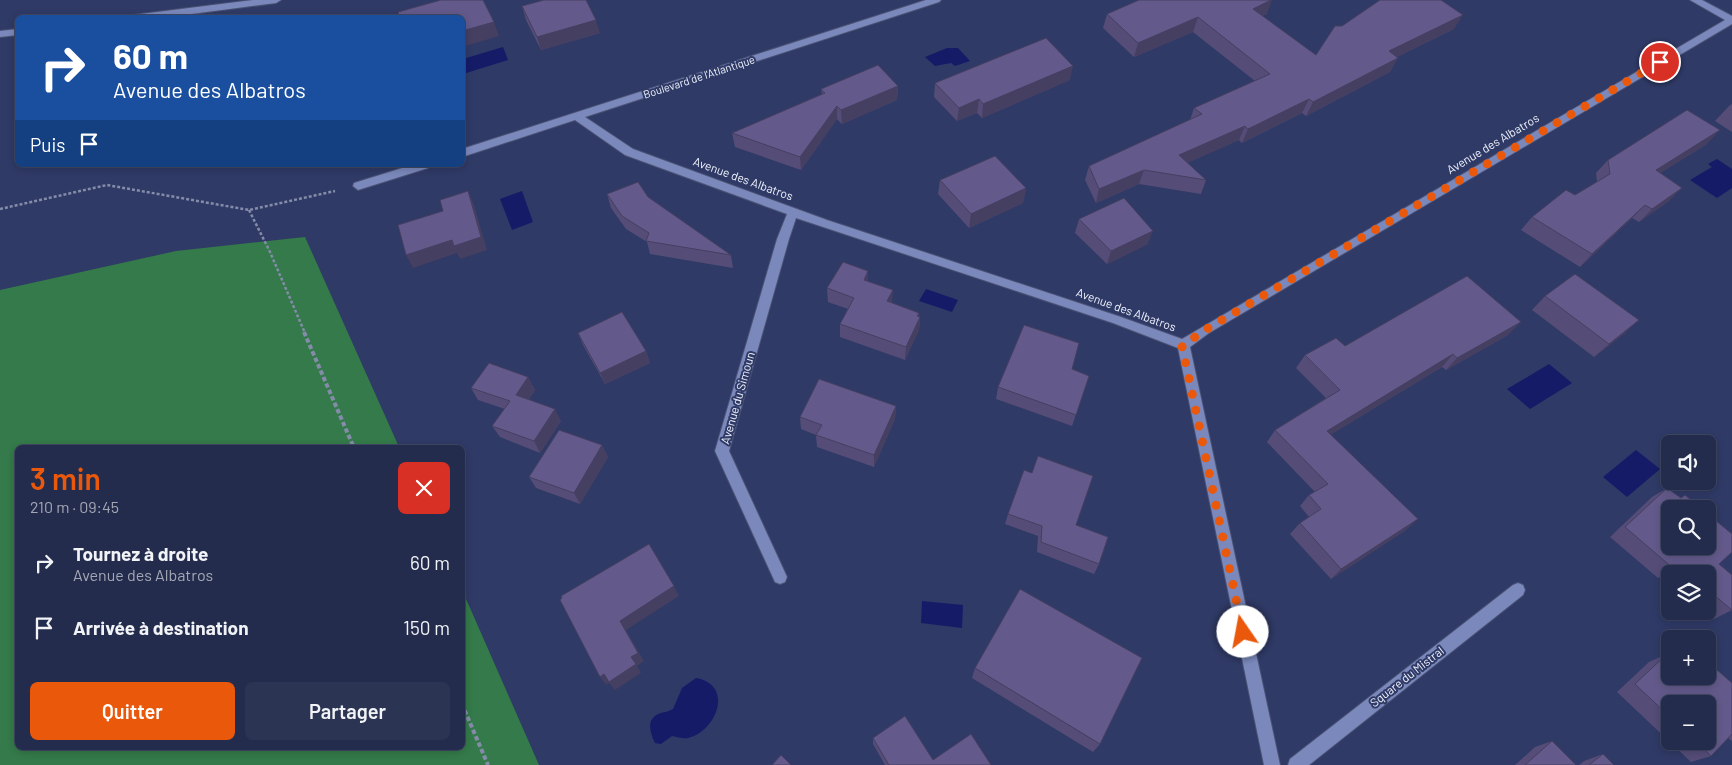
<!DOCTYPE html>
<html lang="fr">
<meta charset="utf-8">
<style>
:root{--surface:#232c4c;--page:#2b3453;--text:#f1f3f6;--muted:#a3a7b5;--line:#404864;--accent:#ea580c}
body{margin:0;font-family:Barlow,sans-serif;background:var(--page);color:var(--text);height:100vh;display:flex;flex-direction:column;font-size:19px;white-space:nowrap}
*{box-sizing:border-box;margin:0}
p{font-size:16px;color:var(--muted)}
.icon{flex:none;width:28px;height:28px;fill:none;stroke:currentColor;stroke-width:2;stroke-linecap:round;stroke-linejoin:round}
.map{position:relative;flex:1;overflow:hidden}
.side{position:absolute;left:15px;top:445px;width:450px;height:305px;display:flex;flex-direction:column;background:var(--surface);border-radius:8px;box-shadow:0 2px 8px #0003,0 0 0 1px var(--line)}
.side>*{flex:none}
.top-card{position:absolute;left:15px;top:15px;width:450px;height:152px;border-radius:8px;box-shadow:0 2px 8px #0003,0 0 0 1px var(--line);background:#1a4fa0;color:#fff;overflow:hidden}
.buttons{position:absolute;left:1661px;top:435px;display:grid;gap:10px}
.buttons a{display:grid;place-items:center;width:55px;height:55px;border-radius:8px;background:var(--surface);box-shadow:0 2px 8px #0003,0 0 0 1px var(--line);font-size:25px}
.pin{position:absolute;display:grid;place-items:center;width:42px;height:42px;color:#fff;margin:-21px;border:2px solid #fff;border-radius:50%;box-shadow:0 1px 5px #0007}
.me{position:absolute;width:55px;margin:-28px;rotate:348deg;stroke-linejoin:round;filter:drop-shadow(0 0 4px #0008)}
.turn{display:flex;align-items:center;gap:18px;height:105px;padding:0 15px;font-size:22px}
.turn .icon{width:65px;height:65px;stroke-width:2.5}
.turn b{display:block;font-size:35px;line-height:42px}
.then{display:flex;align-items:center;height:48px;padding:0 15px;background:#0003;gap:10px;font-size:19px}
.round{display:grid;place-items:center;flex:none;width:52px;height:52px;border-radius:8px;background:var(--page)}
.summary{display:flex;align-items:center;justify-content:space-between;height:85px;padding:0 15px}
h1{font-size:30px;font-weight:600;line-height:38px;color:var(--accent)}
.primary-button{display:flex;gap:10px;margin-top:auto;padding:10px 15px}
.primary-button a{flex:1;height:58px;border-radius:8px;background:var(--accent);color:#fff;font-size:20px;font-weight:600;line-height:58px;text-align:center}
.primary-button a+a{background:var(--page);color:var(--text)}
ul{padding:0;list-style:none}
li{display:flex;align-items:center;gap:15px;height:65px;padding:0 15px}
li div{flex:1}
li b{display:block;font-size:19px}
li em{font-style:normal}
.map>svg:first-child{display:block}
.green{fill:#347a4a}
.water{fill:#161b68}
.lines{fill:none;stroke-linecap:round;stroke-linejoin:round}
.street-casing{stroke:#4b5274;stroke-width:2}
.path-far1{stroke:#848ca9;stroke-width:2.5;stroke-dasharray:3 2;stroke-linecap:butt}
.path{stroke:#848ca9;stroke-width:4;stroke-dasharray:4.5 2.5;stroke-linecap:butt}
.street{fill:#7a88bb;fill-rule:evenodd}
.wall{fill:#554d78;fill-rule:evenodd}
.shaded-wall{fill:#453f61}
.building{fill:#635a8b;stroke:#453f61}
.route{stroke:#ea580c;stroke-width:9;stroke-dasharray:0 16.2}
.labels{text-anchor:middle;stroke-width:4;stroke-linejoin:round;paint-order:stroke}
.far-street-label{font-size:11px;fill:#eef2fd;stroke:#2f3a66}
.street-label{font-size:12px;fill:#eef2fd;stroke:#2f3a66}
</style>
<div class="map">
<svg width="1732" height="765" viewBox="0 0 1732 765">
<rect width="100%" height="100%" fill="#2f3a66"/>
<path class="green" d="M305,237L399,447L18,448V748H462L463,592L539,765H0V290L176,251Z"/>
<path class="water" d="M503,47L508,60L463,74V59Z
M947,48H958L970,61L955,66L951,63L935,66L925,57Z
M1717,159L1732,169V188L1717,198L1690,180L1712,167L1708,164Z
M522,191L533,222L512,230L500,199Z
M926,289L958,300L952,312L919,301Z
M1549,364L1572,383L1530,409L1507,389Z
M1636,450L1660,469L1627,497L1603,477Z
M922,601L963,605L962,628L921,623Z
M696,678C735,685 716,732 688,738C683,739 677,737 672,736L661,744L655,743C650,733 646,720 658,714C663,712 668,712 673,709L682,688Z"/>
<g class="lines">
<defs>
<path id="street" d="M253,0H281L276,3L161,18H129L133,15Z
M926,0H941L939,2L585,117L633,149L827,220L1121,317L1182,339L1725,20L1690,0H1702L1732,16V24L1209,333L1190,347L1280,765H1264L1178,348L1113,323L796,218L789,239L729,451L787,577L785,582L780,584L775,582L715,451L777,239L787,214L625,155L575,120L462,157V149Z
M18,29V35L0,37V31Z
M412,165H429L428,168L358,190L353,186L354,183Z
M1518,583L1523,585L1525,590L1523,595L1309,765H1288L1290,759L1513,585Z"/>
</defs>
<use href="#street" class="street-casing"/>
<path class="path-far1" d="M0,209L107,185L249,210L335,191
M249,210L270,252L305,333"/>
<path class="path" d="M304,332L354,448
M462,704L488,765"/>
<use href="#street" class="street"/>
</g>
<path class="wall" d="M522,6L600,33L541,50L526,20Z
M1107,14H1267L1262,16L1316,55L1454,29L1397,57L1390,72L1306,116L1302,113L1242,143L1239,140L1187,163L1206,180L1201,194L1139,184L1096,203L1085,180L1089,166L1190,120L1194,108L1255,81L1193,32L1134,57L1103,28Z
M1070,80L982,118L977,113L957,121L934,97L935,83Z
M898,86L897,100L842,124L837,119L801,170L735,147L732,133L822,94L821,89Z
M1732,104V132L1715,121L1729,106Z
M1707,144L1660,173L1669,201L1639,222L1632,218L1580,267L1521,230L1532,217L1575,195L1597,182L1596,173L1608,160Z
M940,180L1026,188L1023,203L969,228L938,194Z
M607,194L648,197L731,255L733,268L650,254L647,242L626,229L611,208Z
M1079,219L1148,244L1107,264L1075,233Z
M868,271V281L892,303L919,313V317H920L919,330L905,360L840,337V324L848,309L828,302L827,288Z
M1545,296L1625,333L1594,357L1532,310Z
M578,333L646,351L650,363L605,384L583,345Z
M1508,335L1446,370L1442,367L1330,435L1406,530L1331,579L1290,534L1300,523L1309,517L1300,506L1309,495L1315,492L1267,442L1275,430L1326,398L1296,368L1305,355L1345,346Z
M1072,369L1089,376L1072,426L996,399L998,387Z
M528,377L535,390L529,399L561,421L540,453L500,437L492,426L505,409L478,400L471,388Z
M896,406L895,419L874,467L817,447L816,435L801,429L800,417Z
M602,445L608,457L580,504L536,488L529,477Z
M1667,488L1680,498L1685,495L1719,564L1732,610L1714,619L1706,611H1708V574H1670V580L1664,575L1658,578L1610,537L1652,497Z
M1008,514L1076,525L1099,564L1094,574L1037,552L1038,536L1005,524Z
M1667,654L1670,676L1732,683V741L1728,738L1711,756L1691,762L1617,692L1649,662ZM1670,704L1708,741H1670Z
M975,668L1100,744L1093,752L972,678Z
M873,738L933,760L991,765H885L873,744Z
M1552,741L1576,765H1515L1535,747Z
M1603,754L1614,765H1579L1584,761Z"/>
<path class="shaded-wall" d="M1271,0H1272L1267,14L1247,23L1253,9Z
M1463,15L1454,29L1381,65L1389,51Z
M1198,17L1193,32L1134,57L1138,43Z
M596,20L600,33L541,50L537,37Z
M494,22L499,36L462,47V31Z
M1398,58L1390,72L1306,116L1313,102Z
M1073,66L1070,80L982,118L983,104Z
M898,86L897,100L842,124L841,110Z
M979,99L977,113L957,121L959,108Z
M1309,99L1302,113L1242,143L1248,129Z
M837,106V119L801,170L800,157Z
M1245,126L1239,140L1174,169L1179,155Z
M1720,130L1707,144L1643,184L1656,170Z
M1144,170L1139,184L1096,203L1099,189Z
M1026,188L1023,203L969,228L971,214Z
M1682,188L1669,201L1639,222L1652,209Z
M468,191L474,205L487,250L460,259L457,253L413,268L406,255Z
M1645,205L1632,218L1580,267L1592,254Z
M1153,231L1148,244L1107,264L1111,251Z
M868,271V284L864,280Z
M893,290L892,303L887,301Z
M919,313L918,321L920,317L919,330L905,360L906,347Z
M1639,320L1625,333L1594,357L1609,344Z
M1521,322L1508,335L1446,370L1457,358Z
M646,351L650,363L605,384L600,373Z
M1453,354L1442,367L1317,443L1327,431Z
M528,377L535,390L523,407L516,395Z
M896,406L895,419L874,467V455Z
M555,409L561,421L540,453L534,441Z
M602,445L608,457L580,504L574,493Z
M1418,519L1406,530L1331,579L1341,569Z
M674,586L679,596L626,630L644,661L637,666L641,673L615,690L609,683L606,685L600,677L631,657L620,621Z"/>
<path class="building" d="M441,0H483L494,22L462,31V18H400L398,12Z
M544,0H586L596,20L537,37L522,6Z
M1139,0H1271L1253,9L1316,55L1335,26H1342L1380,0H1441L1463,15L1389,51L1398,58L1313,102L1309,99L1248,129L1245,126L1179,155L1206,180L1144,170L1099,189L1089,166L1202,114L1194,108L1270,74L1198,17L1138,43L1107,14Z
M1046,38L1073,66L983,104L979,99L959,108L935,83Z
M878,65L898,86L841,110L837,106L800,157L732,133L825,93L821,89Z
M1687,110L1720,130L1656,170L1682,188L1652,209L1645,205L1592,254L1532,217L1566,190L1575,195L1610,174L1608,160Z
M995,156L1026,188L971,214L940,180Z
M638,182L648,197L731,255L646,241L649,233L622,216L607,194Z
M468,191L481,237L454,246L452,240L406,255L398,225L443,211L440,200Z
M1124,198L1153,231L1111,251L1079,219Z
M843,262L868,271L864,280L893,290L887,301L919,313L917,316L920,317L906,347L840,324L854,298L827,288Z
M1575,274L1639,320L1609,344L1545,296Z
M1467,276L1521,322L1457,358L1453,354L1327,431L1418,519L1341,569L1300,523L1321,509L1309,495L1328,484L1275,430L1340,390L1305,355L1336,338L1345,346Z
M622,312L646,351L600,373L578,333Z
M1024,325L1079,343L1072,369L1089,376L1076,415L998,387Z
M489,363L528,377L516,395L555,409L534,441L492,426L510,401L471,388Z
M819,379L896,406L874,455L816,435L822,425L800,417Z
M559,430L602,445L574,493L529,477Z
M1038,456L1093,476L1076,525L1108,537L1099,564L1041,542L1042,526L1008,514L1024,470L1032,473Z
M1667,488L1681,498L1685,495L1702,509H1670V546H1708V514L1732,534V552L1719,564L1732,575V610L1708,590V574H1689L1679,565L1674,569L1625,527Z
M649,544L674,586L620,621L638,653L631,657L636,664L609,682L604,674L600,677L560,600L562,598L561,596Z
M1020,589L1142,658L1100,744L975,668Z
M1667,654L1670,657V676H1708V662L1732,683V734L1711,756L1696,741H1708V704H1670V717L1635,684Z
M905,716L933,760L971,734L991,765H889L873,738Z
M1552,741L1576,765H1525Z
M1603,754L1614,765H1589Z
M781,755L791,765H772Z"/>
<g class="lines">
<path class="route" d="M1243,632L1182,346L1205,330L1660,62"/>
</g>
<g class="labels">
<g class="far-street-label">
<text transform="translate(699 77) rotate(-18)" y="4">Boulevard de l'Atlantique</text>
</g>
<g class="street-label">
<text transform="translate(1493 144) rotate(-31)" y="4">Avenue des Albatros</text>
<text transform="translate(743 179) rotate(20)" y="4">Avenue des Albatros</text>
<text transform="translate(1126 310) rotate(20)" y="4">Avenue des Albatros</text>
<text transform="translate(738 398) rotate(-74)" y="4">Avenue du Simoun</text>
<text transform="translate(1407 677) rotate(-38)" y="4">Square du Mistral</text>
</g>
</g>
</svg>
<div class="buttons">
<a><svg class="icon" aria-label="sound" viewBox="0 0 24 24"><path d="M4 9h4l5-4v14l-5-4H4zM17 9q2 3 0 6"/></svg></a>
<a><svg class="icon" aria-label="search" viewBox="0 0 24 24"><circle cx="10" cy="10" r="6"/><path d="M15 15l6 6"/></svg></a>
<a><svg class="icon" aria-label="layers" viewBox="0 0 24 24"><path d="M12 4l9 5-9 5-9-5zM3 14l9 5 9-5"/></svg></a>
<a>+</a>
<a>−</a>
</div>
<div class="pin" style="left:1660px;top:62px;background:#d93025"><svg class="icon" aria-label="arrive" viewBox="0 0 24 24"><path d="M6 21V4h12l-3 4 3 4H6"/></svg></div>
<svg class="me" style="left:1243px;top:632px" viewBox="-20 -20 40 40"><circle r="19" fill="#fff"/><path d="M0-13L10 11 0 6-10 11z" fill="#ea580c"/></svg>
<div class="top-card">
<div class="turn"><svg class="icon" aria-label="right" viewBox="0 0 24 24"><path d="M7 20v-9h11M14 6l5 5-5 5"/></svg><div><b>60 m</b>Avenue des Albatros</div></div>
<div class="then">Puis<svg class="icon" aria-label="arrive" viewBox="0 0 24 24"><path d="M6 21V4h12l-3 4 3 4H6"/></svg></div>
</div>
<section class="side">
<div class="summary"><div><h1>3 min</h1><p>210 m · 09:45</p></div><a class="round" style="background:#d93025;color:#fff"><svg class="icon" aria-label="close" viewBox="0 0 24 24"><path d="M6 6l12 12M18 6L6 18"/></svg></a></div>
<ul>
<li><svg class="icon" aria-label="right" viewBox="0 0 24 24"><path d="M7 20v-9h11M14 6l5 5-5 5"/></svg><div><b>Tournez à droite</b><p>Avenue des Albatros</p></div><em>60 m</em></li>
<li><svg class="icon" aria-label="arrive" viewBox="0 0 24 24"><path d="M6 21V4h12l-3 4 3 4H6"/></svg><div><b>Arrivée à destination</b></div><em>150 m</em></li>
</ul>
<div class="primary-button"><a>Quitter</a><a>Partager</a></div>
</section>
</div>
